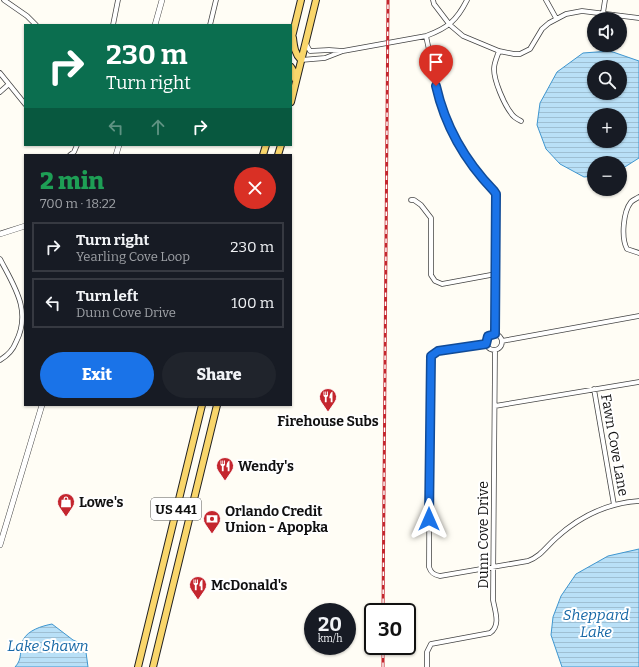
<!DOCTYPE html>
<meta charset="utf-8">
<style>
:root{--surface:#171b24;--page:#20242c;--text:#f1f3f6;--muted:#9ea1a6;--line:#363941;--accent:#1a73e8}
body{margin:0;font-family:Bitter,serif;background:var(--page);color:var(--text);height:100vh;display:flex;flex-direction:column;font-size:15px;white-space:nowrap}
*{box-sizing:border-box;margin:0}
p{font-size:13px;color:var(--muted)}
.icon{flex:none;width:22px;height:22px;fill:none;stroke:currentColor;stroke-width:2;stroke-linecap:round;stroke-linejoin:round}
.map{position:relative;flex:1;overflow:hidden}
.drawer{position:absolute;left:24px;top:154px;width:268px;height:252px;display:flex;flex-direction:column;background:var(--surface);border-radius:0px;box-shadow:0 1px 3px #0004}
.drawer>*{flex:none}
.hud{position:absolute;left:24px;top:24px;width:268px;height:122px;border-radius:0px;box-shadow:0 1px 3px #0004;background:#0b6e4f;color:#fff;overflow:hidden}
.controls{position:absolute;left:587px;top:12px;display:grid;gap:8px}
.controls a{display:grid;place-items:center;width:40px;height:40px;border-radius:50%;background:var(--surface);box-shadow:0 1px 3px #0004;font-size:20px}
.speed{position:absolute;left:304px;top:603px;display:flex;gap:8px;font-size:20px;font-weight:700;text-align:center}
.speed>*{display:grid;place-content:center;width:52px;height:52px;border-radius:50%;background:var(--surface);box-shadow:0 1px 3px #0004;line-height:1}
.speed small{font-size:10px;font-weight:400}
.speed .limit{border:2px solid #111;border-radius:6px;background:#fff;color:#111}
.pin{position:absolute;display:grid;place-items:center;width:34px;height:34px;color:#fff;margin:-41px -17px;border-radius:50% 50% 50% 0;rotate:-45deg;box-shadow:0 0 4px #0007}
.pin .icon{rotate:45deg}
.me{position:absolute;width:44px;margin:-22px;rotate:0deg;stroke-linejoin:round;filter:drop-shadow(0 0 3px #0008)}
.turn{display:flex;align-items:center;gap:14px;height:84px;padding:0 16px;font-size:18px}
.turn .icon{width:52px;height:52px;stroke-width:2.5}
.turn b{display:block;font-size:28px;line-height:34px}
.lanes{display:flex;align-items:center;height:38px;padding:0 16px;background:#0003;justify-content:center;gap:20px;direction:ltr}
.lanes .off{opacity:.35}
.round{display:grid;place-items:center;flex:none;width:42px;height:42px;border-radius:21px;background:var(--page)}
.overview{display:flex;align-items:center;justify-content:space-between;height:68px;padding:0 16px}
h1{font-size:24px;font-weight:800;line-height:30px;color:#1e9e55}
.cta{display:flex;gap:8px;margin-top:auto;padding:8px 16px}
.cta a{flex:1;height:46px;border-radius:24px;background:var(--accent);color:#fff;font-size:16px;font-weight:800;line-height:46px;text-align:center}
.cta a+a{background:var(--page);color:var(--text)}
ul{padding:0;list-style:none}
li{display:flex;align-items:center;gap:12px;height:50px;margin:0 8px 6px;padding:0 8px;border:2px solid var(--line);border-radius:0px}
li div{flex:1}
li b{display:block;font-size:15px}
li em{font-style:normal}
.map>svg:first-child{display:block}
.water{fill:url(#water-rules);stroke:#3f96cf;fill-rule:evenodd}
.lines{fill:none;stroke-linecap:round;stroke-linejoin:round}
.minor-casing{stroke:#444;stroke-width:5.5}
.tertiary-casing{stroke:#444;stroke-width:6}
.primary-casing{stroke:#222;stroke-width:8}
.minor{stroke:#fff;stroke-width:4}
.tertiary{stroke:#fff;stroke-width:5}
.primary{stroke:#f9d66b;stroke-width:6}
.rail-casing{stroke:#c4262e;stroke-width:3}
.rail{stroke:#fff;stroke-width:1.5;stroke-dasharray:4.5;stroke-linecap:butt}
.route-casing{stroke:#114b97;stroke-width:10}
.route{stroke:#1a73e8;stroke-width:7}
.labels{text-anchor:middle;stroke-width:4;stroke-linejoin:round;paint-order:stroke}
.shield{fill:#fff;stroke:#585858;stroke-width:1}
.shield-label{font-size:13px;font-weight:bold;fill:#111}
.poi-label{font-size:14px;font-weight:bold;fill:#111;stroke:#fff;text-anchor:start}
.street-label{font-size:14px;fill:#111;stroke:#fff}
.water-label{font-size:15px;font-style:italic;fill:#1768a6;stroke:#fff}
</style>
<div class="map">
<svg width="639" height="667" viewBox="0 0 639 667">
<defs>
<pattern id="water-rules" width="6" height="5" patternUnits="userSpaceOnUse"><rect width="6" height="5" fill="#b9e0f7"/><path d="M0 2.5h6" fill="none" stroke="#9ebfd3"/></pattern>
</defs>
<rect width="100%" height="100%" fill="#fffdf5"/>
<path class="water" d="M610,51L639,61V158L620,170V163H594V176L584,177L560,164L546,149L537,125L540,103L557,72L583,53ZM594,67H620V93H594ZM594,115H620V141H594Z
M639,549V667H562L551,635L553,617L561,596L576,574L608,556Z
M52,624L73,640L85,645L88,667H15C23,659 19,650 23,640C28,630 42,626 52,624Z"/>
<g class="lines">
<defs>
<path id="minor" d="M4,0L27,16L36,25
M433,0L434,4L450,25L463,36L499,51L514,54H520L530,49L542,29L549,23L566,14L582,11L639,18
M546,0L556,18
M603,13L605,0
M113,25L118,0
M210,25L216,0
M426,36C431,58 434,80 440,102C449,135 471,167 495,191L496,194L495,334
M306,44L310,51L329,50L343,51L426,36C448,28 457,20 467,0
M499,51C497,57 494,63 494,69C494,81 504,104 511,113C513,117 517,119 521,121
M301,60L325,58L343,51
M0,73L25,104
M0,92L9,84
M70,155L74,152L77,145
M639,197C636,199 633,200 631,202C623,212 621,238 627,249L639,253
M411,200H414L421,205L431,218V275L435,281L442,284L496,274
M0,259C14,286 32,311 16,342C13,350 7,356 0,360
M486 342a8 8 0 1 1 16 0a8 8 0 1 1-16 0Z
M502,341L639,316
M486,343L438,351L434,353L430,360L429,567C431,573 434,575 440,576L528,561C541,556 546,547 556,538C579,517 608,503 639,501
M594,389L614,505
M495,406L639,382
M427,667V652L431,644L490,633C501,626 495,611 493,600L495,350"/>
<path id="tertiary" d="M155,25L162,0
M116,155L119,145
M0,234L25,226
M0,545L42,405"/>
<path id="primary" d="M293,38C294,47 295,54 301,60
M291,41L301,0
M291,67L294,72L295,79
M291,102L316,0
M263,155L266,145
M278,155L281,145
M138,667L202,405
M153,667L217,405"/>
</defs>
<use href="#minor" class="minor-casing"/>
<use href="#tertiary" class="tertiary-casing"/>
<use href="#primary" class="primary-casing"/>
<use href="#minor" class="minor"/>
<use href="#tertiary" class="tertiary"/>
<use href="#primary" class="primary"/>
<defs>
<path id="rail" d="M383,612L388,0
M383,667V646"/>
</defs>
<use href="#rail" class="rail-casing"/>
<use href="#rail" class="rail"/>
</g>
<g class="lines">
<defs>
<path id="route" d="M429,519L431,356L438,351L486,344L488,336L495,334L496,194L494,191C466,162 445,126 436,86"/>
</defs>
<use href="#route" class="route-casing"/>
<use href="#route" class="route"/>
</g>
<defs>
<symbol id="restaurant-pin" viewBox="-11 -11 22 30"><path d="M0 17L-7.5 6A9.5 9.5 0 1 1 7.5 6Z" fill="#c4262e" stroke="#fff"/><path d="M-5-6h1v4h1v-4h1v4h1v-4h1v5L-1.5 .5V6h-2V.5L-5-1ZM5-6V6H3V1.5H1.5Q1.5-4 5-6Z" fill="#fff"/></symbol>
<symbol id="shop-pin" viewBox="-11 -11 22 30"><path d="M0 17L-7.5 6A9.5 9.5 0 1 1 7.5 6Z" fill="#c4262e" stroke="#fff"/><path d="M-5-2.5h2.3a2.7 3.5 0 0 1 5.4 0H5L5.5 6h-11ZM-1.5-2.5h3a1.5 2.3 0 0 0-3 0Z" fill="#fff"/></symbol>
<symbol id="bank-pin" viewBox="-11 -11 22 30"><path d="M0 17L-7.5 6A9.5 9.5 0 1 1 7.5 6Z" fill="#c4262e" stroke="#fff"/><path d="M-6-4H6V4H-6ZM0-2.3a2.3 2.3 0 1 0 0 4.6a2.3 2.3 0 1 0 0-4.6Z" fill="#fff"/></symbol>
</defs>
<g fill-rule="evenodd">
<use href="#restaurant-pin" x="318" y="387" width="20" height="27"/>
<use href="#restaurant-pin" x="215" y="456" width="20" height="27"/>
<use href="#shop-pin" x="56" y="492" width="20" height="27"/>
<use href="#bank-pin" x="202" y="509" width="20" height="27"/>
<use href="#restaurant-pin" x="188" y="575" width="20" height="27"/>
</g>
<g class="labels">
<rect class="shield" x="151" y="498" width="50" height="22" rx="3"/>
<g class="shield-label">
<text x="176" y="514">US 441</text>
</g>
<g class="poi-label">
<text x="328" y="426" text-anchor="middle">Firehouse Subs</text>
<text x="238" y="471">Wendy's</text>
<text x="79" y="507">Lowe's</text>
<text x="225" y="516">Orlando Credit<tspan x="225" dy="16">Union - Apopka</tspan></text>
<text x="211" y="590">McDonald's</text>
</g>
<g class="street-label">
<text transform="translate(615 445) rotate(80)" y="5">Fawn Cove Lane</text>
<text transform="translate(483 535) rotate(-90)" y="5">Dunn Cove Drive</text>
</g>
<g class="water-label">
<text x="596" y="620">Sheppard<tspan x="596" dy="17">Lake</tspan></text>
<text x="48" y="651">Lake Shawn</text>
</g>
</g>
</svg>
<div class="controls">
<a><svg class="icon" aria-label="sound" viewBox="0 0 24 24"><path d="M4 9h4l5-4v14l-5-4H4zM17 9q2 3 0 6"/></svg></a>
<a><svg class="icon" aria-label="search" viewBox="0 0 24 24"><circle cx="10" cy="10" r="6"/><path d="M15 15l6 6"/></svg></a>
<a>+</a>
<a>−</a>
</div>
<div class="speed"><div>20<small>km/h</small></div><div class="limit">30</div></div>
<div class="pin" style="left:436px;top:86px;background:#d93025"><svg class="icon" aria-label="arrive" viewBox="0 0 24 24"><path d="M6 21V4h12l-3 4 3 4H6"/></svg></div>
<svg class="me" style="left:429px;top:519px" viewBox="-20 -20 40 40"><path d="M0-17L14 15 0 8-14 15z" fill="#1a73e8" stroke="#fff" stroke-width="4"/></svg>
<div class="hud">
<div class="turn"><svg class="icon" aria-label="right" viewBox="0 0 24 24"><path d="M7 20v-9h11M14 6l5 5-5 5"/></svg><div><b>230 m</b>Turn right</div></div>
<div class="lanes"><svg class="icon off" aria-label="left" viewBox="0 0 24 24"><path d="M17 20v-9H6M10 6l-5 5 5 5"/></svg><svg class="icon off" aria-label="ahead" viewBox="0 0 24 24"><path d="M12 20V5M6 11l6-6 6 6"/></svg><svg class="icon" aria-label="right" viewBox="0 0 24 24"><path d="M7 20v-9h11M14 6l5 5-5 5"/></svg></div>
</div>
<section class="drawer">
<div class="overview"><div><h1>2 min</h1><p>700 m · 18:22</p></div><a class="round" style="background:#d93025;color:#fff"><svg class="icon" aria-label="close" viewBox="0 0 24 24"><path d="M6 6l12 12M18 6L6 18"/></svg></a></div>
<ul>
<li><svg class="icon" aria-label="right" viewBox="0 0 24 24"><path d="M7 20v-9h11M14 6l5 5-5 5"/></svg><div><b>Turn right</b><p>Yearling Cove Loop</p></div><em>230 m</em></li>
<li><svg class="icon" aria-label="left" viewBox="0 0 24 24"><path d="M17 20v-9H6M10 6l-5 5 5 5"/></svg><div><b>Turn left</b><p>Dunn Cove Drive</p></div><em>100 m</em></li>
</ul>
<div class="cta"><a>Exit</a><a>Share</a></div>
</section>
</div>
